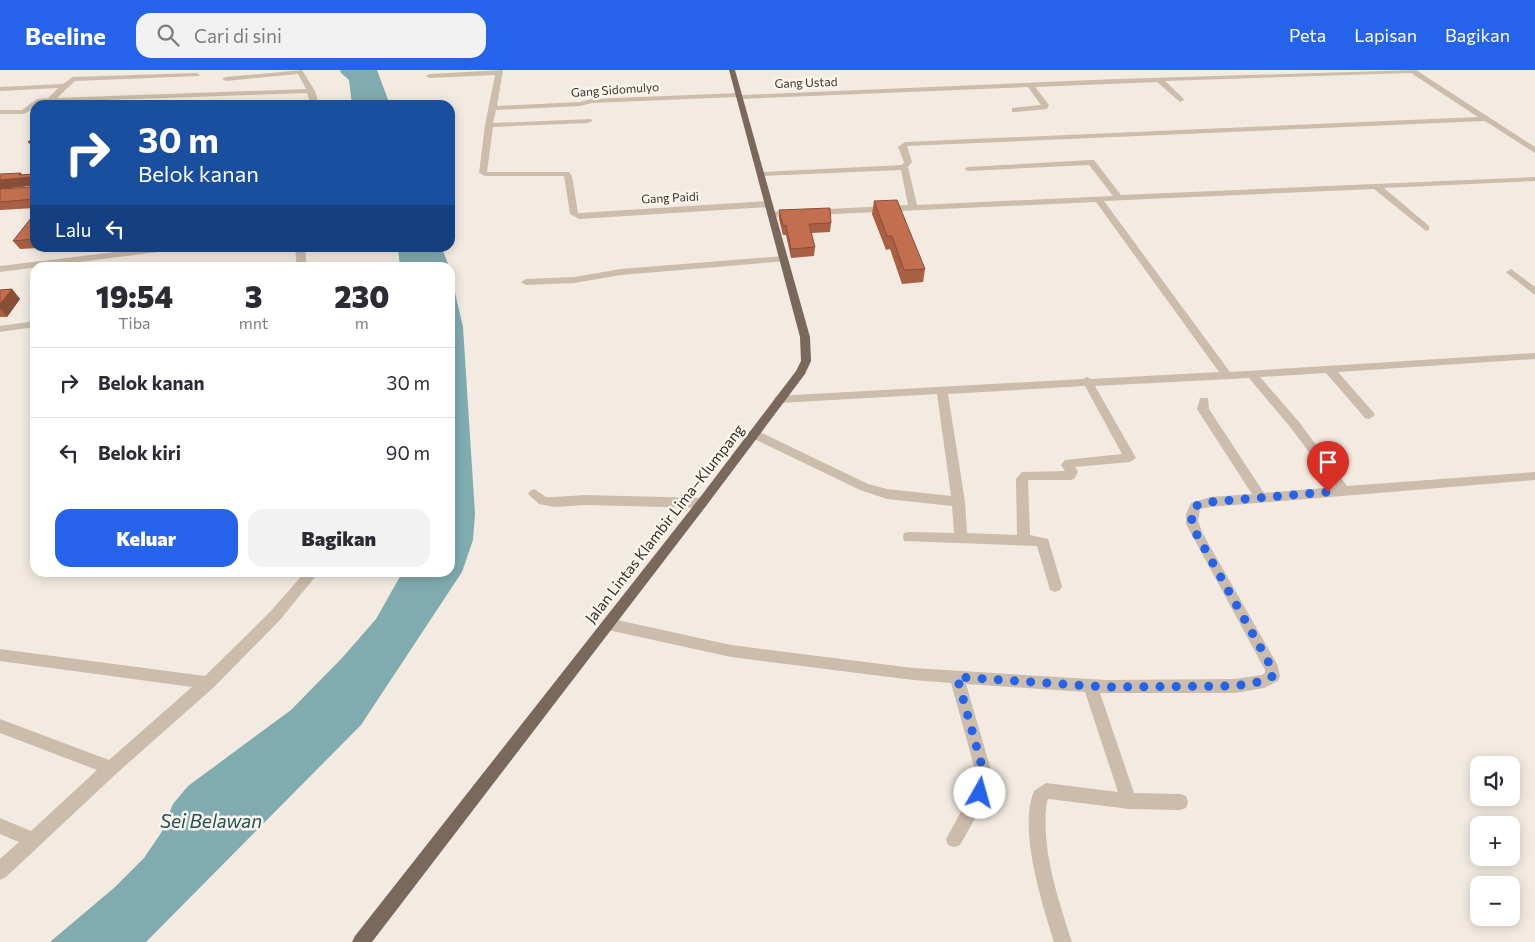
<!DOCTYPE html>
<html lang="id">
<meta charset="utf-8">
<style>
:root{--surface:#fff;--page:#f2f2f3;--text:#2b2b33;--muted:#7c7c81;--line:#e1e1e2;--accent:#2563eb}
body{margin:0;font-family:Commissioner,sans-serif;background:var(--page);color:var(--text);height:100vh;display:flex;flex-direction:column;font-size:19px;white-space:nowrap}
*{box-sizing:border-box;margin:0}
p{font-size:16px;color:var(--muted)}
.icon{flex:none;width:28px;height:28px;fill:none;stroke:currentColor;stroke-width:2;stroke-linecap:round;stroke-linejoin:round}
.map{position:relative;flex:1;overflow:hidden}
.drawer{position:absolute;left:30px;top:192px;width:425px;height:315px;display:flex;flex-direction:column;background:var(--surface);border-radius:15px;box-shadow:0 2px 12px #0003}
.drawer>*{flex:none}
.hud{position:absolute;left:30px;top:30px;width:425px;height:152px;border-radius:15px;box-shadow:0 2px 12px #0003;background:#1a4fa0;color:#fff;overflow:hidden}
.tools{position:absolute;left:1470px;top:686px;display:grid;gap:10px}
.tools a{display:grid;place-items:center;width:50px;height:50px;border-radius:10px;background:var(--surface);box-shadow:0 2px 12px #0003;font-size:25px}
.pin{position:absolute;display:grid;place-items:center;width:42px;height:42px;color:#fff;margin:-51px -21px;border-radius:50% 50% 50% 0;rotate:-45deg;box-shadow:0 0 5px #0007}
.pin .icon{rotate:45deg}
.me{position:absolute;width:55px;margin:-28px;rotate:7deg;stroke-linejoin:round;filter:drop-shadow(0 0 4px #0008)}
.turn{display:flex;align-items:center;gap:18px;height:105px;padding:0 25px;font-size:22px}
.turn .icon{width:65px;height:65px;stroke-width:2.5}
.turn b{display:block;font-size:35px;line-height:42px}
.then{display:flex;align-items:center;height:48px;padding:0 25px;background:#0003;gap:10px;font-size:19px}
.eta{display:flex;justify-content:space-evenly;align-items:center;height:85px;text-align:center}
.eta b{font-size:30px;font-weight:800;line-height:35px}
.button{display:flex;gap:10px;margin-top:auto;padding:10px 25px}
.button a{flex:1;height:58px;border-radius:15px;background:var(--accent);color:#fff;font-size:20px;font-weight:800;line-height:58px;text-align:center}
.button a+a{background:var(--page);color:var(--text)}
ul{padding:0;list-style:none}
li{display:flex;align-items:center;gap:15px;height:70px;padding:0 25px;border-top:1px solid var(--line)}
li div{flex:1}
li b{display:block;font-size:19px}
li em{font-style:normal}
header{display:flex;align-items:center;gap:30px;box-sizing:border-box;height:70px;padding:0 25px;background:var(--accent);color:#fff}
header strong{font-size:24px}
nav{display:flex;gap:28px;margin-inline-start:auto;font-size:18px}
.search{width:350px;height:45px;background:var(--page);display:flex;align-items:center;gap:12px;box-sizing:border-box;padding:0 18px;border-radius:15px;color:var(--muted);font-size:19px}
.map>svg:first-child{display:block}
.water{fill:#80acaf}
.lines{fill:none;stroke-linecap:round;stroke-linejoin:round}
.minor{fill:#cbbcac;fill-rule:evenodd}
.major{fill:#7b685d;fill-rule:evenodd}
.wall{fill:#a85f44}
.shaded-wall{fill:#884e37}
.building{fill:#c36f4f;stroke:#884e37}
.route{stroke:#2563eb;stroke-width:9;stroke-dasharray:0 16.2}
.labels{text-anchor:middle;stroke-width:5;stroke-linejoin:round;paint-order:stroke}
.far-street-label{font-size:12px;fill:#39302b;stroke:#faf5ed}
.street-label{font-size:15px;fill:#39302b;stroke:#faf5ed}
.near-water-label{font-size:19px;font-style:italic;fill:#21545a;stroke:#faf5ed}
</style>
<header>
<strong>Beeline</strong>
<div class="search"><svg class="icon" aria-label="search" viewBox="0 0 24 24"><circle cx="10" cy="10" r="6"/><path d="M15 15l6 6"/></svg>Cari di sini</div>
<nav><a>Peta</a><a>Lapisan</a><a>Bagikan</a></nav>
</header>
<div class="map">
<svg width="1535" height="872" viewBox="0 0 1535 872">
<rect width="100%" height="100%" fill="#f3ebe1"/>
<path class="water" d="M340,0H377L390,35H352L349,10L341,3Z
M398,178H442L449,197H400Z
M450,201L463,257L475,444L473,470L462,502L361,655L146,872H50L115,817L144,788L161,763L173,734L188,716L291,640L342,588L376,549L402,503L450,502Z"/>
<g class="lines">
<path class="minor" d="M302,0L315,21L319,35H311L307,23L50,32L35,35V38L24,44H0V40H22L37,29L48,28L58,18L0,21V17L63,14L73,7L197,3L200,5L199,6L75,11L57,28L306,19L298,4L226,11L222,9L226,7Z
M503,0L497,36L580,32L592,29L739,23L742,25L1117,9L1416,0L1535,77V83L1485,51L907,76L912,92L908,97L917,135L1113,126L1089,95L968,101L964,99L968,97L1091,90H1094L1121,125L1535,107V111L1384,118L1429,156V160L1426,161L1374,119L1104,131L1230,302L1535,283V289L1338,302L1373,342L1375,345L1369,349L1365,348L1326,303L1260,307L1299,352L1347,416L1535,402V410L1210,437L1200,439L1198,451L1203,464L1277,594L1280,606L1278,611L1264,618L1235,623H1100L1134,723L1180,724L1186,726L1188,732L1186,738L1180,740L1129,739L1049,729L1047,731C1040,776 1058,829 1072,872H1054C1042,833 1018,760 1034,721L1046,713L1118,722L1085,622L966,614L993,707L986,729L960,775L954,777L948,775L946,769L973,720L977,707L951,613L913,610L731,587L608,560L603,558L601,554L603,550L608,548L731,575L913,598L1106,610L1235,609L1262,605L1265,603V600L1186,454V444L1191,433L1210,427L1252,424L1197,339L1200,328H1208L1209,339L1264,423L1335,417L1291,358L1249,308L1095,316L1136,388L1130,392L1075,397L1078,402L1074,409L1070,410H1028L1030,465L1048,469L1062,516L1060,520L1055,522L1050,520L1037,476L904,471L903,467L904,463L909,462L954,463L952,436L887,429L860,420L750,367L748,364L750,361H758L868,414L887,419L951,426L937,324L780,333L776,332L774,329L776,326L1083,309L1087,307L1091,309L1219,302L1096,132L771,147L767,144L768,142L908,135L901,100L761,106L757,104L761,102L902,95L904,92L898,77L905,72L1478,47L1411,3L1165,11L1183,28L1184,30L1180,32L1157,12L1035,17L1049,35L1047,39L1015,42H1012V38L1041,35L1028,17L740,29L737,27L592,33L580,36L496,40L493,53L591,49L592,51L588,53L493,57L487,102H569L572,106L578,143H580L769,131L773,134L769,137L579,149L570,144L564,106H485L479,103L485,55L495,5L429,8L426,6L429,4ZM1085,316L1122,384L1065,390L1061,395L1065,401L1022,402L1016,409L1017,465L967,463L965,432L948,324Z
M148,178H171L166,181L0,202V196Z
M295,178H305L307,198H297Z
M784,186L787,187V191L621,205L574,213L526,215L521,212L526,209L574,207L621,199Z
M1511,199L1535,217V225L1508,204L1506,202Z
M35,251V257L0,262V256Z
M534,419L546,427H554L585,425L702,428L706,430L708,433L706,436L702,438L585,435L554,437L539,434L528,424L530,421Z
M305,502H319L280,550L213,618L117,703L6,807L0,810V789L19,772L0,764V748L31,761L97,700L0,663V649L109,690L192,617L0,591V579L205,606L270,542Z"/>
<path class="major" d="M729,0H735L810,267L811,291L805,304L706,436L372,872H352L355,866L698,430L796,301L801,291L800,267Z"/>
</g>
<path class="wall" d="M35,66V79H33L28,72Z
M0,104L22,105L35,104V138L0,140V119L30,117L31,116L0,119Z
M874,131L925,199L923,212L902,214L890,179L886,180L872,144Z
M779,140L831,153L830,162L811,163L815,177L814,186L791,188L786,165H783L779,149Z
M35,143V178H39L20,179L13,171Z
M12,219L20,229L7,247H0V220Z"/>
<path class="shaded-wall" d="M21,103L24,108L29,107L35,115L0,119V110L19,105Z
M12,219L20,229L7,247L0,238V234Z"/>
<path class="building" d="M35,66V72H28Z
M21,103L19,105L35,104V129L0,132V119L30,117L31,115V109L29,107L0,110V104Z
M897,130L925,199L904,200L892,166H887L874,131Z
M830,138L831,153L809,154L815,177L791,179L786,155L783,156L779,140Z
M35,143V169L13,171Z
M12,219L0,234V220Z"/>
<g class="lines">
<path class="route" d="M980,723L985,707L957,607L1106,617L1235,616L1264,611L1273,606L1268,591L1197,465C1192,454 1189,447 1195,436L1210,432L1328,422"/>
</g>
<g class="labels">
<g class="far-street-label">
<text transform="translate(806 13) rotate(-2)" y="4">Gang Ustad</text>
<text transform="translate(615 20) rotate(-4)" y="4">Gang Sidomulyo</text>
<text transform="translate(670 128) rotate(-3)" y="4">Gang Paidi</text>
</g>
<g class="street-label">
<text transform="translate(665 454) rotate(-52)" y="5">Jalan Lintas Klambir Lima–Klumpang</text>
</g>
<g class="near-water-label">
<text x="211" y="758">Sei Belawan</text>
</g>
</g>
</svg>
<div class="tools">
<a><svg class="icon" aria-label="sound" viewBox="0 0 24 24"><path d="M4 9h4l5-4v14l-5-4H4zM17 9q2 3 0 6"/></svg></a>
<a>+</a>
<a>−</a>
</div>
<div class="pin" style="left:1328px;top:422px;background:#d93025"><svg class="icon" aria-label="arrive" viewBox="0 0 24 24"><path d="M6 21V4h12l-3 4 3 4H6"/></svg></div>
<svg class="me" style="left:980px;top:723px" viewBox="-20 -20 40 40"><circle r="19" fill="#fff"/><path d="M0-13L10 11 0 6-10 11z" fill="#2563eb"/></svg>
<div class="hud">
<div class="turn"><svg class="icon" aria-label="right" viewBox="0 0 24 24"><path d="M7 20v-9h11M14 6l5 5-5 5"/></svg><div><b>30 m</b>Belok kanan</div></div>
<div class="then">Lalu<svg class="icon" aria-label="left" viewBox="0 0 24 24"><path d="M17 20v-9H6M10 6l-5 5 5 5"/></svg></div>
</div>
<section class="drawer">
<div class="eta">
<div><b>19:54</b><p>Tiba</p></div>
<div><b>3</b><p>mnt</p></div>
<div><b>230</b><p>m</p></div>
</div>
<ul>
<li><svg class="icon" aria-label="right" viewBox="0 0 24 24"><path d="M7 20v-9h11M14 6l5 5-5 5"/></svg><div><b>Belok kanan</b></div><em>30 m</em></li>
<li><svg class="icon" aria-label="left" viewBox="0 0 24 24"><path d="M17 20v-9H6M10 6l-5 5 5 5"/></svg><div><b>Belok kiri</b></div><em>90 m</em></li>
</ul>
<div class="button"><a>Keluar</a><a>Bagikan</a></div>
</section>
</div>
